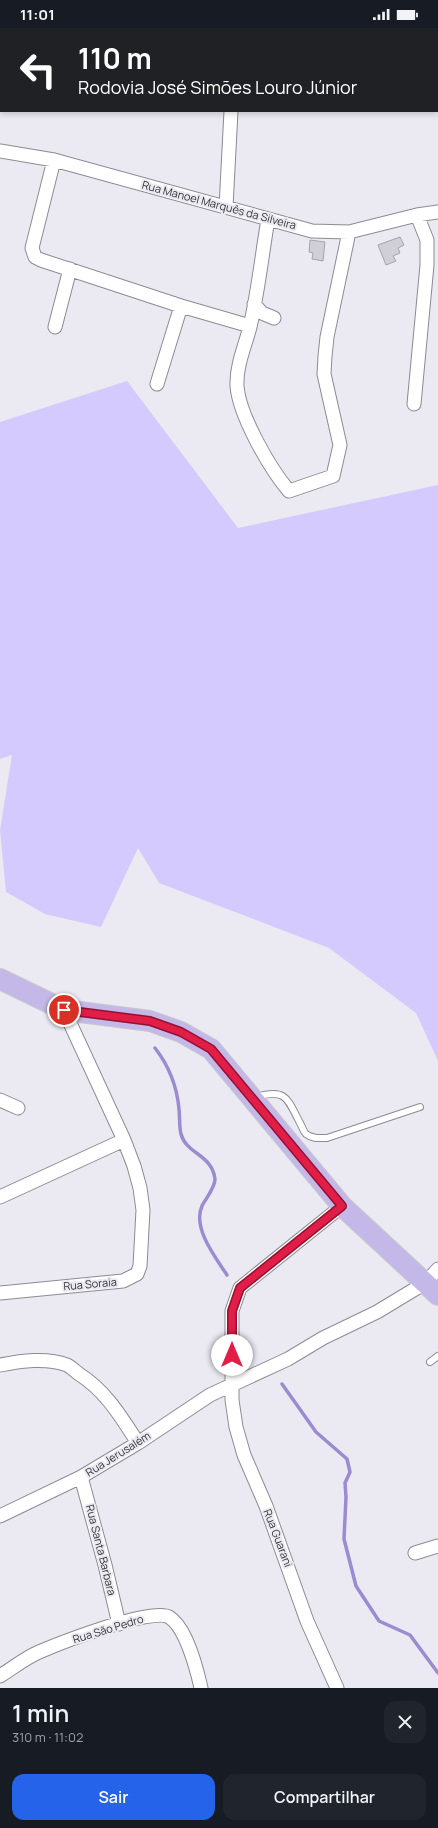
<!DOCTYPE html>
<html lang="pt">
<meta charset="utf-8">
<style>
:root{--surface:#171b24;--page:#20242c;--text:#f1f3f6;--muted:#9ea1a6;--accent:#2563eb}
body{margin:0;font-family:Manrope,sans-serif;background:var(--page);color:var(--text);height:100vh;display:flex;flex-direction:column;font-size:15px;white-space:nowrap}
*{box-sizing:border-box;margin:0}
p{font-size:13px;color:var(--muted)}
.icon{flex:none;width:22px;height:22px;fill:none;stroke:currentColor;stroke-width:2;stroke-linecap:round;stroke-linejoin:round}
.map{position:relative;height:1660px;overflow:hidden}
.panel{display:flex;flex-direction:column;background:var(--surface);flex:1}
.panel>*{flex:none}
.hud{position:absolute;left:0px;top:0px;width:438px;height:84px;box-shadow:0 2px 6px #0003;background:#202124;color:#fff;overflow:hidden}
.pin{position:absolute;display:grid;place-items:center;width:34px;height:34px;color:#fff;margin:-17px;border:2px solid #fff;border-radius:50%;box-shadow:0 1px 4px #0007}
.me{position:absolute;width:44px;margin:-22px;rotate:0deg;stroke-linejoin:round;filter:drop-shadow(0 0 3px #0008)}
.turn{display:flex;align-items:center;gap:14px;height:84px;padding:0 12px;font-size:18px}
.turn .icon{width:52px;height:52px;stroke-width:2.5}
.turn b{display:block;font-size:28px;line-height:34px}
.round{display:grid;place-items:center;flex:none;width:42px;height:42px;border-radius:12px;background:var(--page)}
.overview{display:flex;align-items:center;justify-content:space-between;height:68px;padding:0 12px}
h1{font-size:24px;font-weight:600;line-height:30px}
.button{display:flex;gap:8px;margin-top:auto;padding:8px 12px}
.button a{flex:1;height:46px;border-radius:12px;background:var(--accent);color:#fff;font-size:16px;font-weight:600;line-height:46px;text-align:center}
.button a+a{background:var(--page);color:var(--text)}
.status{display:flex;justify-content:space-between;align-items:center;height:28px;padding:0 20px;background:var(--surface);direction:ltr}
.status svg{height:11px;fill:currentColor}
.map>svg:first-child{display:block}
.green{fill:#d5cafe}
.lines{fill:none;stroke-linecap:round;stroke-linejoin:round}
.stream{stroke:#9b8bd1;stroke-width:3.5}
.building{fill:#d0ced6;stroke:#a5a3ab}
.lane-casing{stroke:#8d8b92;stroke-width:8}
.street-casing{stroke:#8d8b92;stroke-width:15}
.primary-casing{stroke:#cacacb;stroke-width:22}
.lane{stroke:#fff;stroke-width:6}
.street{stroke:#fff;stroke-width:13}
.primary{stroke:#c3b8e7;stroke-width:20}
.route-casing{stroke:#92132f;stroke-width:10}
.route{stroke:#e11d48;stroke-width:7}
.labels{text-anchor:middle;stroke-width:4;stroke-linejoin:round;paint-order:stroke}
.street-label{font-size:11px;fill:#353437;stroke:#ebeaf2}
</style>
<div class="status"><b>11:01</b><svg viewBox="0 0 49 12"><path d="M0 12V9h3v3zM5 12V6h3v6zM10 12V3h3v9zM15 12V0h3v12zM26 1h20v11H26zM47 4h2v5h-2z"/></svg></div>
<div class="map">
<svg width="438" height="1660" viewBox="0 0 438 1660">
<rect width="100%" height="100%" fill="#ebeaf2"/>
<path class="green" d="M286,0H438V47L437,1Z
M127,353L238,500L438,457V1033L416,985L329,920L159,855L138,820L101,899L45,886L6,864L0,802L12,727L0,731V394Z"/>
<g class="lines">
<path class="stream" d="M155,1020C169,1038 177,1059 179,1081C180,1089 179,1098 181,1106C186,1126 212,1126 215,1151C215,1160 206,1170 202,1178C192,1200 216,1230 227,1247
M282,1356L316,1404L347,1431L350,1444L345,1455L346,1469L344,1511L356,1558L379,1593L410,1607L438,1645"/>
</g>
<path class="building" d="M400,209L404,217L398,220L400,225L393,228L396,233L386,237L378,217Z
M310,212L325,214L323,233L312,231L313,225L309,224Z"/>
<g class="lines">
<defs>
<path id="lane" d="M256,1069C286,1060 287,1070 300,1095C302,1098 303,1103 306,1106C312,1111 320,1110 327,1110L420,1079
M430,1334L438,1328"/>
<path id="street" d="M0,39H1
M0,123L54,132L312,203L349,204L417,187L438,184
M54,132L32,220L35,229L41,232L181,278L250,298
M226,179L231,83
M268,191C262,227 258,264 250,299C245,318 236,338 237,358C239,387 270,441 289,463L333,448L340,417L324,346L325,328L327,309L349,204
M254,276L262,285L274,290
M55,299L70,241
M157,356L181,278
M414,376L427,237V212L417,187
M0,1072L18,1080
M0,1169L124,1112
M0,1265L123,1253L137,1246L140,1238L143,1182L140,1160L134,1138L124,1112L64,982
M0,1337C21,1333 46,1329 67,1337C71,1339 75,1343 79,1346C106,1363 121,1389 138,1415
M81,1449L105,1537L119,1596
M0,1488L81,1449L138,1415L210,1367L288,1331L323,1310L377,1284L425,1255L438,1241
M415,1525L438,1518
M0,1648C13,1640 25,1630 39,1624C60,1615 152,1579 169,1589C186,1599 197,1642 201,1660
M337,1660L307,1593L266,1478L244,1427L236,1399L232,1372V1283L240,1260L342,1178"/>
<path id="primary" d="M0,951L64,982L150,993L181,1004L211,1021L342,1178L438,1267"/>
</defs>
<use href="#lane" class="lane-casing"/>
<use href="#street" class="street-casing"/>
<use href="#primary" class="primary-casing"/>
<use href="#lane" class="lane"/>
<use href="#street" class="street"/>
<use href="#primary" class="primary"/>
</g>
<g class="lines">
<defs>
<path id="route" d="M64,982L150,993L181,1004L211,1021L342,1178L240,1260L232,1283V1327"/>
</defs>
<use href="#route" class="route-casing"/>
<use href="#route" class="route"/>
</g>
<g class="labels">
<g class="street-label">
<text transform="translate(219 177) rotate(15)" y="4">Rua Manoel Marquês da Silveira</text>
<text transform="translate(90 1256) rotate(-5)" y="4">Rua Soraia</text>
<text transform="translate(118 1426) rotate(-32)" y="4">Rua Jerusalém</text>
<text transform="translate(278 1510) rotate(69)" y="4">Rua Guarani</text>
<text transform="translate(101 1522) rotate(76)" y="4">Rua Santa Barbara</text>
<text transform="translate(108 1601) rotate(-17)" y="4">Rua São Pedro</text>
</g>
</g>
</svg>
<div class="pin" style="left:64px;top:982px;background:#d93025"><svg class="icon" aria-label="arrive" viewBox="0 0 24 24"><path d="M6 21V4h12l-3 4 3 4H6"/></svg></div>
<svg class="me" style="left:232px;top:1327px" viewBox="-20 -20 40 40"><circle r="19" fill="#fff"/><path d="M0-13L10 11 0 6-10 11z" fill="#e11d48"/></svg>
<div class="hud">
<div class="turn"><svg class="icon" aria-label="left" viewBox="0 0 24 24"><path d="M17 20v-9H6M10 6l-5 5 5 5"/></svg><div><b>110 m</b>Rodovia José Simões Louro Júnior</div></div>
</div>
</div>
<section class="panel">
<div class="overview"><div><h1>1 min</h1><p>310 m · 11:02</p></div><a class="round"><svg class="icon" aria-label="close" viewBox="0 0 24 24"><path d="M6 6l12 12M18 6L6 18"/></svg></a></div>
<div class="button"><a>Sair</a><a>Compartilhar</a></div>
</section>
